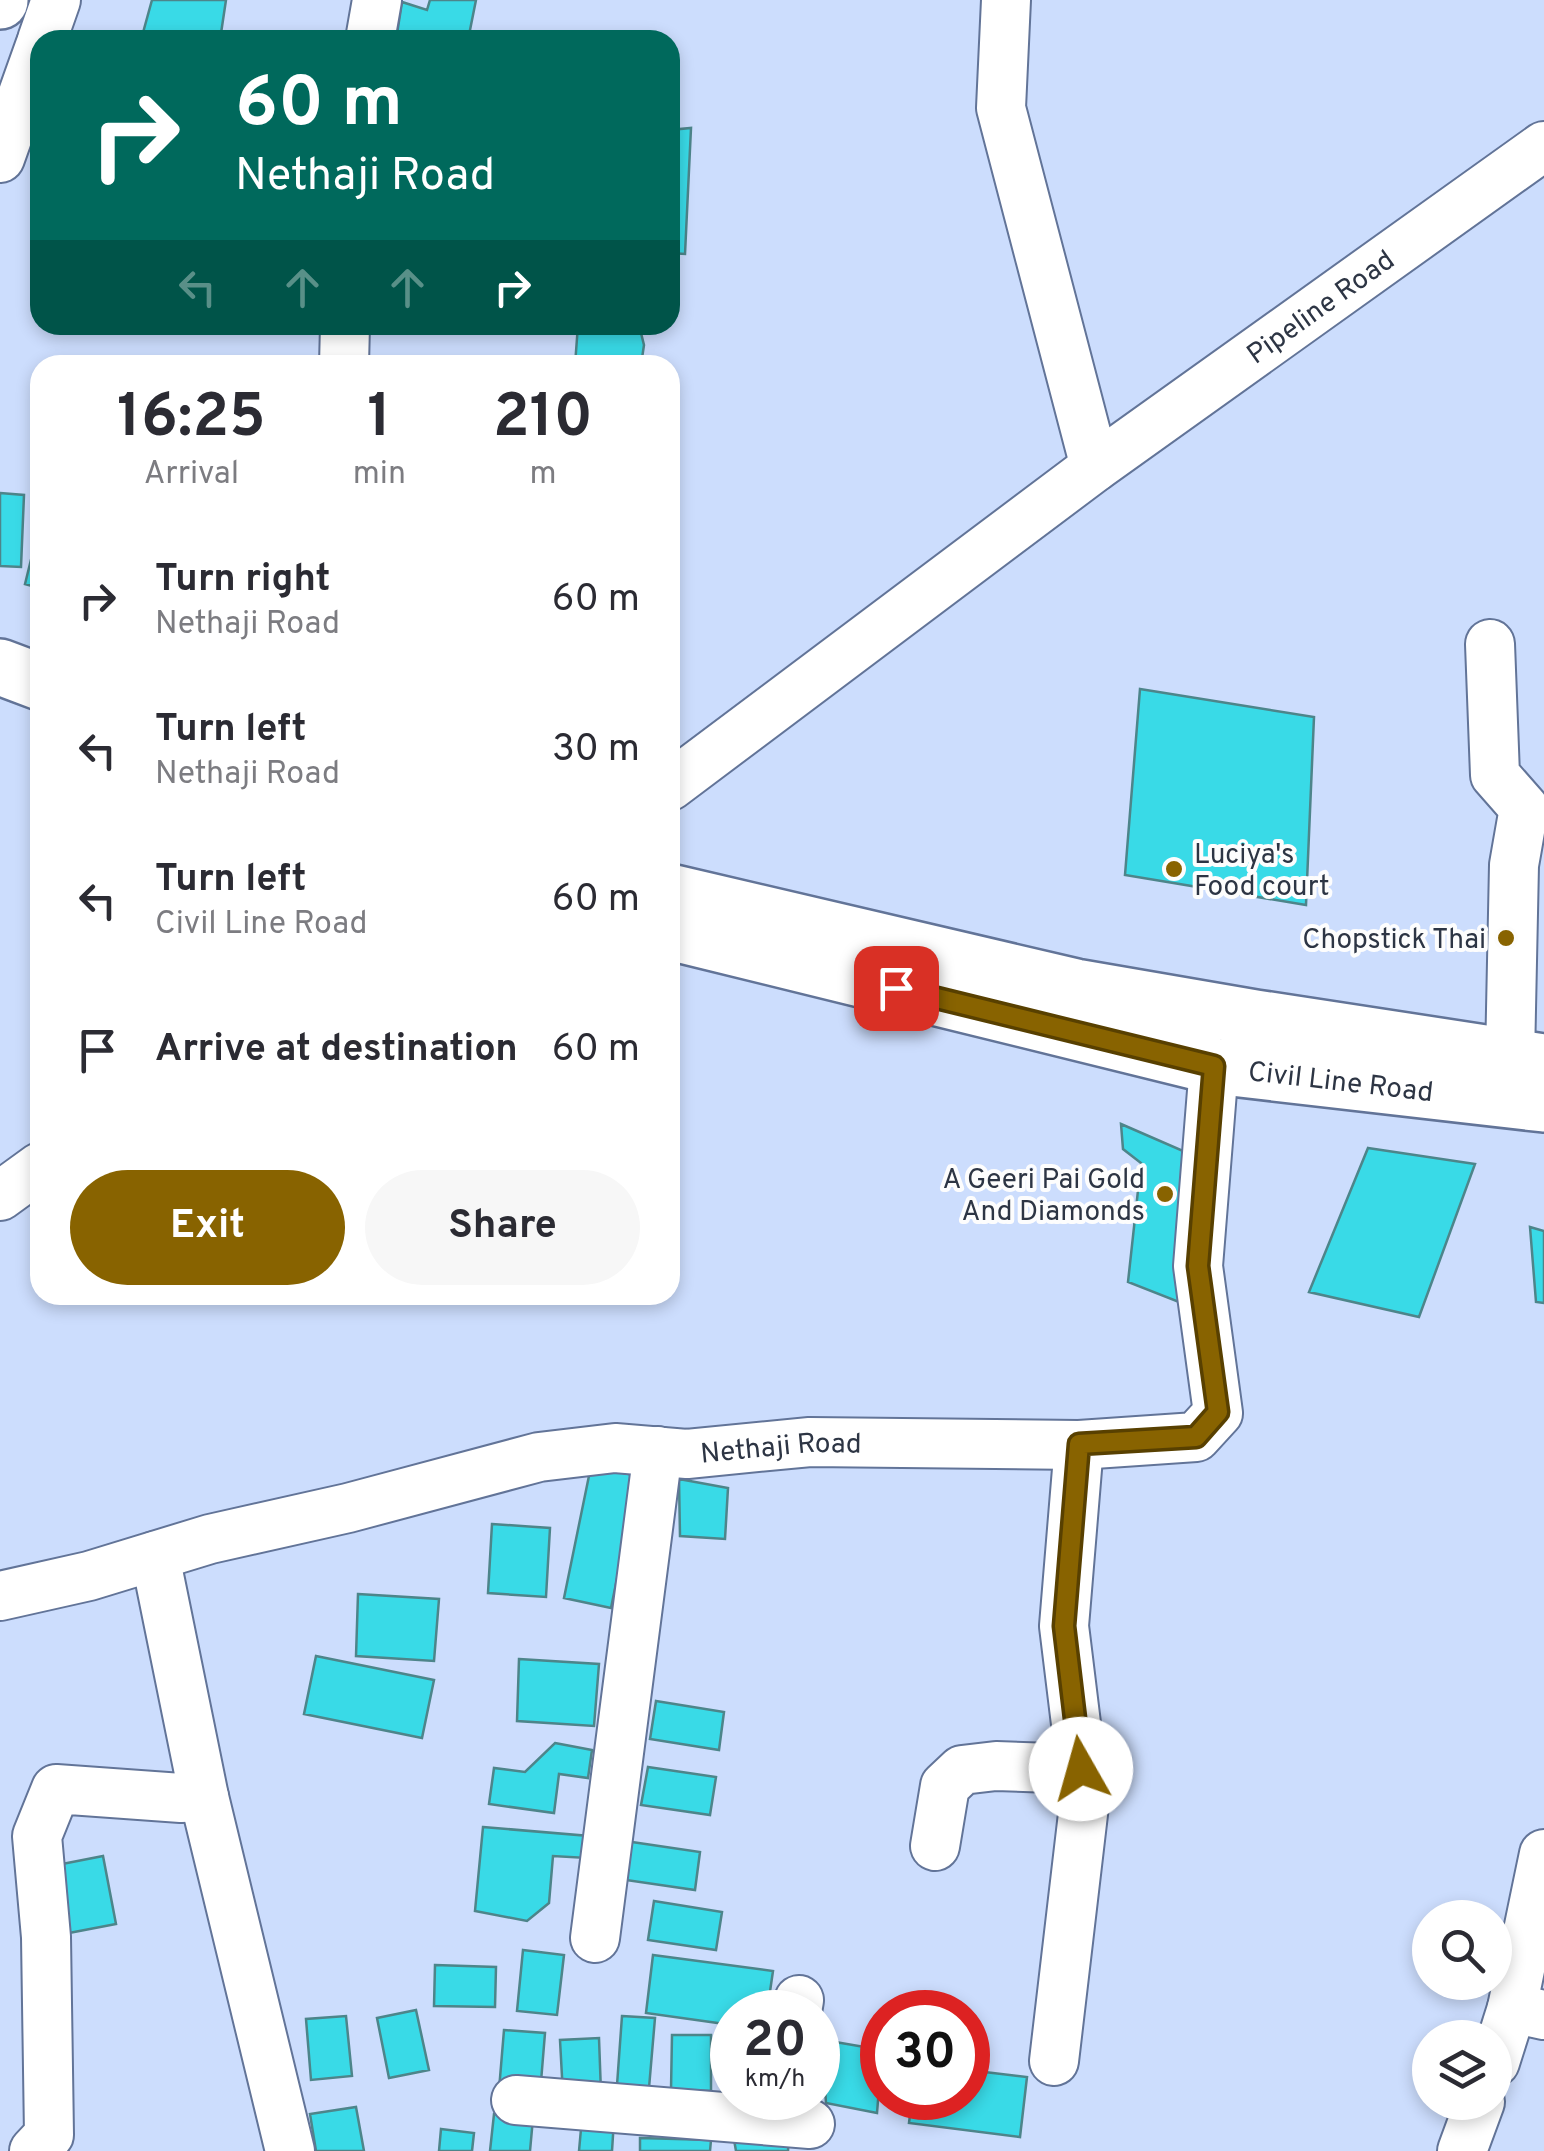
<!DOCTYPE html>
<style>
:root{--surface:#fff;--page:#f7f7f7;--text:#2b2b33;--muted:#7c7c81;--accent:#886300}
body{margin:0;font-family:Overpass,sans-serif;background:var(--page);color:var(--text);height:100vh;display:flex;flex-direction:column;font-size:38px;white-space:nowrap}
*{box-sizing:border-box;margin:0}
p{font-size:32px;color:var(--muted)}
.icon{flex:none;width:55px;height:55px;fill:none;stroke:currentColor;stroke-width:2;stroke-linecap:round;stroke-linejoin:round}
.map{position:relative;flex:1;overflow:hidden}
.drawer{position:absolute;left:30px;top:355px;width:650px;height:950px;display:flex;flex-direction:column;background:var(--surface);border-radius:30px;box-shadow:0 5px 15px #0003}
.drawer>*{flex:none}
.banner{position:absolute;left:30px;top:30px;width:650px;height:305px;border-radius:30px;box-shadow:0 5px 15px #0003;background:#00695c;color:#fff;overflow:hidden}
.controls{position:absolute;left:1412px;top:1900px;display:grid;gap:20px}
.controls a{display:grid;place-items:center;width:100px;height:100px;border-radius:50%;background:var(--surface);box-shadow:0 5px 15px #0003;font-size:50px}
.speed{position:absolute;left:710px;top:1990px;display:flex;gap:20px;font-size:50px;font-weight:700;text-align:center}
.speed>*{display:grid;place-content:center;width:130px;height:130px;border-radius:50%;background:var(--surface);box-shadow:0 5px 15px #0003;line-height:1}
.speed small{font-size:25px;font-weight:400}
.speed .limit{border:15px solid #d22;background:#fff;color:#111}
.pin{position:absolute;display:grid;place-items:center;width:85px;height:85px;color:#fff;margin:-42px;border-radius:20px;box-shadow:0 5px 15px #0006}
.me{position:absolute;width:110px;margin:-55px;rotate:353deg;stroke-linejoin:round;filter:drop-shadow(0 0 8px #0008)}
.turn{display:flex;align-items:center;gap:35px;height:210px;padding:0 40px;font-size:45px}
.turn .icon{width:130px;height:130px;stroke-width:2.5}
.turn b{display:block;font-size:70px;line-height:85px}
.lanes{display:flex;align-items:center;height:95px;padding:0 40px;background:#0003;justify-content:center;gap:50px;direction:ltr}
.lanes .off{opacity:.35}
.eta{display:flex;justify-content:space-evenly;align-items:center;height:170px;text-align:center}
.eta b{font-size:60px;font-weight:700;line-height:70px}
.button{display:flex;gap:20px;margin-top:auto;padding:20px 40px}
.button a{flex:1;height:115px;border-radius:60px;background:var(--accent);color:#fff;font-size:40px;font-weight:700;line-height:115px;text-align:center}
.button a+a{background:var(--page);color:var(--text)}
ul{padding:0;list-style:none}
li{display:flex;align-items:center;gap:30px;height:150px;padding:0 40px}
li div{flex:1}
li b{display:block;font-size:38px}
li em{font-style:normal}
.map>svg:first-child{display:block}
.building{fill:#39dae7;stroke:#4d858a;stroke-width:2.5}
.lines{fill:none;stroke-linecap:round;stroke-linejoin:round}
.minor-casing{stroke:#627498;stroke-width:52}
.major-casing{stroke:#627498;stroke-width:60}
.highway-casing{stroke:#627498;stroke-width:60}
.minor{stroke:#fff;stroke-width:48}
.major{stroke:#fff;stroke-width:55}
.highway{stroke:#fff;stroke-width:55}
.route-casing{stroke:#584000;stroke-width:25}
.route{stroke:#886300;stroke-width:18}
.poi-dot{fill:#886300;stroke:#fdfdfd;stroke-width:4}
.labels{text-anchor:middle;stroke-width:8;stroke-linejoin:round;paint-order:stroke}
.street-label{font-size:28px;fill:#2d3544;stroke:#fdfdfd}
.poi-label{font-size:28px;fill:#2d3544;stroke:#fdfdfd;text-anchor:end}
</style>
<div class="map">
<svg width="1544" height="2151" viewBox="0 0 1544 2151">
<rect width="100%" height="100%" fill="#ccddfd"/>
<path class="building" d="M152,0H226L220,40H141Z
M430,0H476L468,40H396L402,2L427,10Z
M231,33L265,40H230Z
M691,128L685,254L670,253V130Z
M578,325H639L644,345L641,365H575Z
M0,493L24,495L21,567L0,566Z
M40,523V588L25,584Z
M1140,689L1314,717L1306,905L1125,875Z
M1121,1124L1197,1157L1184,1304L1128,1282L1141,1163L1123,1149Z
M1368,1148L1475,1164L1419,1317L1309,1292Z
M1530,1227L1544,1231V1303L1536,1302Z
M591,1466L638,1476L611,1608L564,1598Z
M679,1479L728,1488L725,1539L680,1536Z
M492,1524L550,1528L546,1597L488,1593Z
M358,1594L439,1599L434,1661L356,1656Z
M316,1656L434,1680L422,1738L304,1714Z
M519,1659L599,1664L594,1726L517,1721Z
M656,1701L724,1712L719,1750L650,1739Z
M555,1743L592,1750L588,1778L559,1774L554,1813L489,1804L494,1768L525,1772Z
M648,1767L716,1777L710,1815L641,1805Z
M483,1827L589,1836L587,1858L553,1856L549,1903L527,1921L475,1911Z
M632,1842L700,1852L695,1890L626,1880Z
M103,1856L116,1924L69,1933L57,1865Z
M654,1901L722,1912L716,1950L648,1940Z
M523,1950L564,1955L557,2015L517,2011Z
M653,1955L773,1971L767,2012H732V2025L646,2013Z
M435,1965L496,1967L495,2007L434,2006Z
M416,2010L429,2070L389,2078L377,2018Z
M346,2016L352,2076L311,2080L306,2019Z
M622,2016L655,2018L649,2088L617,2085Z
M504,2030L545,2033L540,2094L499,2090Z
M672,2035H711V2091L671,2090Z
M599,2038L601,2093L563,2095L560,2040Z
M818,2039L882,2050L877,2113L826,2103L824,2074L818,2060Z
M968,2070L1027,2077L1020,2137L909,2123L912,2098H968Z
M356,2107L364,2151H316L310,2114Z
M494,2114L533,2118L530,2151H490Z
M582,2118L614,2120L612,2151H579Z
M441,2129L474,2133L472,2151H439Z
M789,2131L788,2151H736L733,2134Z
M640,2138L711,2140L710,2151H640Z"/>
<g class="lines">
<defs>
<g id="minor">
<path d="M1006,0L1001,108L1095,467"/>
<path d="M42,40L56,0"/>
<path d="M370,40L377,0"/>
<path d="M0,158L40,46"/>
<path d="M344,365L345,325"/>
<path d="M1490,644L1495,775L1524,808L1514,865L1510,1058"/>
<path id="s1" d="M670,786L1095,467L1544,146"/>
<path d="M0,1196L40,1167"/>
<path id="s2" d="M0,1596L89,1576L210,1539L348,1508L539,1457L615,1448L687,1454L810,1442L1079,1445L1196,1437L1218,1413L1198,1266L1214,1066"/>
<path d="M204,1797L290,2151"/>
<path d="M935,1846L945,1786L962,1770L996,1766L1081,1769"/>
<path d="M1544,1854L1512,2008L1544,2015"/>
<path d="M595,1938L658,1451"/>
<path d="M797,2012L799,2000"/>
<path d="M1054,2061L1085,1797L1064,1626L1079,1445"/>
<path d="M1495,2062L1512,2008"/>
<path d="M516,2100L810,2124"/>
<path d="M34,2151L49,2135L46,1937L37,1836L56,1789L181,1798L204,1797L155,1556"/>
<path d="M1462,2151L1480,2102"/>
</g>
<g id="major">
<path d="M0,667L40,682"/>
<path d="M670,892L1076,987L1256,1018L1544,1062"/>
<path id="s3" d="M670,932L1214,1066L1544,1104"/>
</g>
<path id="highway" d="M0,1V0"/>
</defs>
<use href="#minor" class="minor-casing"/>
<use href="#major" class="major-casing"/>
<use href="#highway" class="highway-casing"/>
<use href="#minor" class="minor"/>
<use href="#major" class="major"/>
<use href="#highway" class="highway"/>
</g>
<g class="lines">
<defs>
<path id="route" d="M896,988L1214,1066L1198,1266L1218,1412L1196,1437L1079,1444L1064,1626L1081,1769"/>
</defs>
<use href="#route" class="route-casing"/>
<use href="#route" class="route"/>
</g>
<g class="poi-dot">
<circle cx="1174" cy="869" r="10"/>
<circle cx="1506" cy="938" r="10"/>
<circle cx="1165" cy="1194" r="10"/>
</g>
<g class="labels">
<g class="street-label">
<text dy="10" stroke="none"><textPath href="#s1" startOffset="808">Pipeline Road</textPath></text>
<text dy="10" stroke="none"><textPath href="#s3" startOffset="688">Civil Line Road</textPath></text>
<text dy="10" stroke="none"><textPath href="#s2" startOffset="800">Nethaji Road</textPath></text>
</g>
<g class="poi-label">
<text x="1194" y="863" text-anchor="start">Luciya's<tspan x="1194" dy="32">Food court</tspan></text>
<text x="1486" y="948">Chopstick Thai</text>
<text x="1145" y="1188">A Geeri Pai Gold<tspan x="1145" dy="32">And Diamonds</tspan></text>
</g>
</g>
</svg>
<div class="controls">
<a><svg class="icon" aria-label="search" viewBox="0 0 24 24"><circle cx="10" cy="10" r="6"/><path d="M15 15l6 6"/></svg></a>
<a><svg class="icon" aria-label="layers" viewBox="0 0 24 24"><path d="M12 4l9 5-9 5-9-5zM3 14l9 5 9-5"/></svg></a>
</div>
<div class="speed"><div>20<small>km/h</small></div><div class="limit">30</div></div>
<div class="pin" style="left:896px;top:988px;background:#d93025"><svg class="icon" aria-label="arrive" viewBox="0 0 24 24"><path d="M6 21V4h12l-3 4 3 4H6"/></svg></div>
<svg class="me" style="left:1081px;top:1769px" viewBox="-20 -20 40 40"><circle r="19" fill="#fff"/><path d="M0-13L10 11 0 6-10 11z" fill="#886300"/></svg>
<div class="banner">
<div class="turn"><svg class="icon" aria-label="right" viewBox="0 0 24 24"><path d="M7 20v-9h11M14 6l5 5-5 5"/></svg><div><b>60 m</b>Nethaji Road</div></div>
<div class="lanes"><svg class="icon off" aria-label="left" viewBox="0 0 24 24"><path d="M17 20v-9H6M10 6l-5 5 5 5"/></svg><svg class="icon off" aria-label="ahead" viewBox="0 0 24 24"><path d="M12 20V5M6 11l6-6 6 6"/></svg><svg class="icon off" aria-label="ahead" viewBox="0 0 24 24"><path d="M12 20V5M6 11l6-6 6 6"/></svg><svg class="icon" aria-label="right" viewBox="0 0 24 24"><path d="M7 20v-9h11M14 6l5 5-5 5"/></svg></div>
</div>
<section class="drawer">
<div class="eta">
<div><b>16:25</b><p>Arrival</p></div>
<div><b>1</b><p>min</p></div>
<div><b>210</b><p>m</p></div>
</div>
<ul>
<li><svg class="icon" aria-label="right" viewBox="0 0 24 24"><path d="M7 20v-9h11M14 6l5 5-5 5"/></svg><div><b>Turn right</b><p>Nethaji Road</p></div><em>60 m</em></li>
<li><svg class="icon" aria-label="left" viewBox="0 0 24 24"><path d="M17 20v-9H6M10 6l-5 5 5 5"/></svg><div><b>Turn left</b><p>Nethaji Road</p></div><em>30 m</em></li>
<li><svg class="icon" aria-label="left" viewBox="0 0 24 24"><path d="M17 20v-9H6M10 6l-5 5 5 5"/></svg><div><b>Turn left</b><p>Civil Line Road</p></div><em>60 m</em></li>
<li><svg class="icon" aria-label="arrive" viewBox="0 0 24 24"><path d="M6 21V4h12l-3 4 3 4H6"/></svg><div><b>Arrive at destination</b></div><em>60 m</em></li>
</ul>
<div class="button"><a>Exit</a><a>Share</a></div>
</section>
</div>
